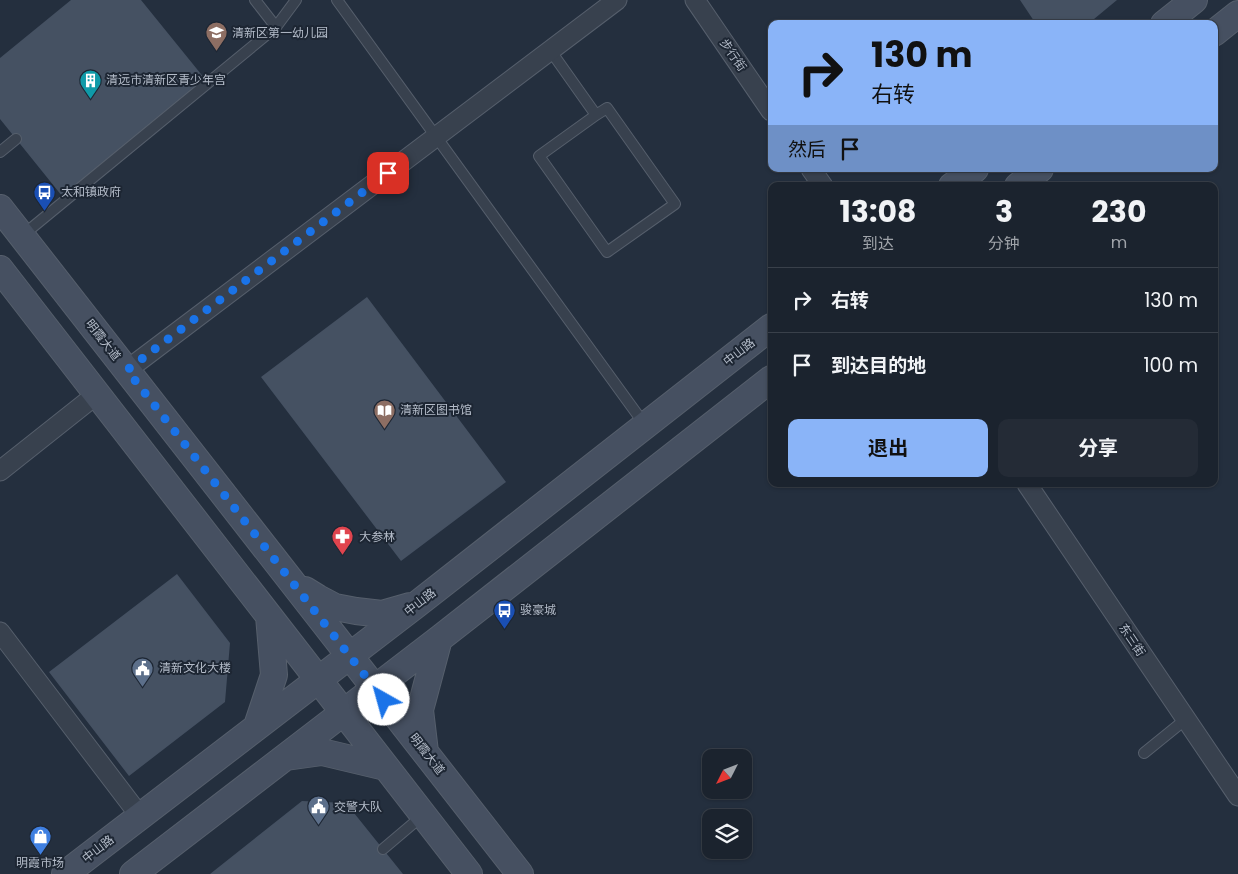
<!DOCTYPE html>
<html lang="zh">
<meta charset="utf-8">
<style>
:root{--surface:#1b232e;--page:#242b36;--text:#f1f3f6;--muted:#a0a4aa;--line:#39404a;--accent:#8ab4f8}
body{margin:0;font-family:Poppins,"Noto Sans SC",sans-serif;background:var(--page);color:var(--text);height:100vh;display:flex;flex-direction:column;font-size:19px;white-space:nowrap}
*{box-sizing:border-box;margin:0}
p{font-size:16px;color:var(--muted)}
.icon{flex:none;width:28px;height:28px;fill:none;stroke:currentColor;stroke-width:2;stroke-linecap:round;stroke-linejoin:round}
.map{position:relative;flex:1;overflow:hidden}
.sheet{position:absolute;left:768px;top:182px;width:450px;height:305px;display:flex;flex-direction:column;background:var(--surface);border-radius:10px;box-shadow:0 1px 4px #0004,0 0 0 1px var(--line)}
.sheet>*{flex:none}
.hud{position:absolute;left:768px;top:20px;width:450px;height:152px;border-radius:10px;box-shadow:0 1px 4px #0004,0 0 0 1px var(--line);background:#8ab4f8;color:#111;overflow:hidden}
.needle{width:32px;rotate:228deg}
.fabs{position:absolute;left:702px;top:749px;display:grid;gap:10px}
.fabs a{display:grid;place-items:center;width:50px;height:50px;border-radius:10px;background:var(--surface);box-shadow:0 1px 4px #0004,0 0 0 1px var(--line);font-size:25px}
.pin{position:absolute;display:grid;place-items:center;width:42px;height:42px;color:#fff;margin:-21px;border-radius:10px;box-shadow:0 2px 8px #0006}
.me{position:absolute;width:55px;margin:-28px;rotate:322deg;stroke-linejoin:round;filter:drop-shadow(0 0 4px #0008)}
.turn{display:flex;align-items:center;gap:18px;height:105px;padding:0 20px;font-size:22px}
.turn .icon{width:65px;height:65px;stroke-width:2.5}
.turn b{display:block;font-size:35px;line-height:42px}
.then{display:flex;align-items:center;height:48px;padding:0 20px;background:#0003;gap:10px;font-size:19px}
.eta{display:flex;justify-content:space-evenly;align-items:center;height:85px;text-align:center}
.eta b{font-size:30px;font-weight:700;line-height:35px}
.primary-button{display:flex;gap:10px;margin-top:auto;padding:10px 20px}
.primary-button a{flex:1;height:58px;border-radius:10px;background:var(--accent);color:#111;font-size:20px;font-weight:700;line-height:58px;text-align:center}
.primary-button a+a{background:var(--page);color:var(--text)}
ul{padding:0;list-style:none}
li{display:flex;align-items:center;gap:15px;height:65px;padding:0 20px;border-top:1px solid var(--line)}
li div{flex:1}
li b{display:block;font-size:19px}
li em{font-style:normal}
.map>svg:first-child{display:block}
.building{fill:#455162}
.lines{fill:none;stroke-linecap:round;stroke-linejoin:round}
.service-casing{stroke:#565f6c;stroke-width:12}
.minor-casing{stroke:#565f6c;stroke-width:21}
.secondary-casing{stroke:#565f6c;stroke-width:28}
.service{stroke:#38414e;stroke-width:10}
.minor{stroke:#38414e;stroke-width:19}
.secondary{stroke:#465061;stroke-width:26}
.route{stroke:#1a73e8;stroke-width:9;stroke-dasharray:0 16.2}
.labels{text-anchor:middle;stroke-width:4;stroke-linejoin:round;paint-order:stroke}
.poi-label{font-size:12px;fill:#b4bcc9;stroke:#1d2633;text-anchor:start}
.street-label{font-size:12px;fill:#b4bcc9;stroke:#1d2633}
</style>
<div class="map">
<svg width="1238" height="874" viewBox="0 0 1238 874">
<rect width="100%" height="100%" fill="#242f3e"/>
<path class="building" d="M71,0H141L205,79L62,196L0,119V58Z
M1020,0H1117L1088,24H1036Z
M367,297L506,482L401,561L261,377Z
M177,574L230,643L225,702L129,776L49,672Z
M302,801L346,803L403,874H210Z"/>
<g class="lines">
<defs>
<path id="service" d="M255,0L276,27
M337,0L645,425
M550,50L596,115L539,156L607,252L675,204L607,108L596,115
M0,152L16,139
M23,235L276,27L296,0
M1144,753L1186,719
M383,849L422,816"/>
<path id="minor" d="M695,0L771,111
M811,169L823,186
M127,370L617,0
M0,471L97,394
M1027,484L1238,796
M0,632L140,816"/>
<path id="secondary" d="M1164,24L1194,0
M1214,33L1238,14
M952,186L975,169
M1018,186L1040,169
M0,208L520,874
M0,269L469,874
M305,590L318,598L335,607L356,611L382,614L410,606
M257,726L274,675L269,616
M425,752L420,710L439,639
M286,757L322,752L385,767
M65,874L416,605L771,327
M133,874L439,639L771,379"/>
</defs>
<use href="#service" class="service-casing"/>
<use href="#minor" class="minor-casing"/>
<use href="#secondary" class="secondary-casing"/>
<use href="#service" class="service"/>
<use href="#minor" class="minor"/>
<use href="#secondary" class="secondary"/>
</g>
<g class="lines">
<path class="route" d="M384,700L127,370L388,173"/>
</g>
<defs>
<symbol id="school-pin" viewBox="-11 -11 22 30"><path d="M0 17L-7.5 6A9.5 9.5 0 1 1 7.5 6Z" fill="#8d6e63" stroke="#1d2633"/><path d="M0-5L7-2L0 1L-7-2ZM-4 1L0 2.5L4 1V4Q0 6-4 4Z" fill="#fff"/></symbol>
<symbol id="building-pin" viewBox="-11 -11 22 30"><path d="M0 17L-7.5 6A9.5 9.5 0 1 1 7.5 6Z" fill="#0f9aa8" stroke="#1d2633"/><path d="M-4-6H4V6H1V3H-1V6H-4ZM-2.5-4.3h1.7v1.8h-1.7ZM.8-4.3h1.7v1.8H.8ZM-2.5-1h1.7V.8h-1.7ZM.8-1h1.7V.8H.8Z" fill="#fff"/></symbol>
<symbol id="bus-pin" viewBox="-11 -11 22 30"><path d="M0 17L-7.5 6A9.5 9.5 0 1 1 7.5 6Z" fill="#1a4fb4" stroke="#1d2633"/><path d="M-5-6H5V4H4V6H2V4H-2V6H-4V4H-5ZM-3.5-4V0h7V-4ZM-3.5 1.2v1.5H-2V1.2ZM2 1.2v1.5H3.5V1.2Z" fill="#fff"/></symbol>
<symbol id="library-pin" viewBox="-11 -11 22 30"><path d="M0 17L-7.5 6A9.5 9.5 0 1 1 7.5 6Z" fill="#8d6e63" stroke="#1d2633"/><path d="M-6-4Q-3-5.5-.7-3.5V5Q-3 3-6 4ZM6-4Q3-5.5 .7-3.5V5Q3 3 6 4Z" fill="#fff"/></symbol>
<symbol id="pharmacy-pin" viewBox="-11 -11 22 30"><path d="M0 17L-7.5 6A9.5 9.5 0 1 1 7.5 6Z" fill="#e0444e" stroke="#1d2633"/><path d="M-2-6h4v4h4v4h-4v4h-4v-4h-4v-4h4Z" fill="#fff"/></symbol>
<symbol id="civic-pin" viewBox="-11 -11 22 30"><path d="M0 17L-7.5 6A9.5 9.5 0 1 1 7.5 6Z" fill="#5c6f8a" stroke="#1d2633"/><path d="M-.6-6.5H3V-4.5H.6V-3L4-1V1h2V6H-6V1h2V-1L-.6-3ZM-1.2 2.5V6h2.4V2.5Z" fill="#fff"/></symbol>
<symbol id="shop-pin" viewBox="-11 -11 22 30"><path d="M0 17L-7.5 6A9.5 9.5 0 1 1 7.5 6Z" fill="#3f7fe0" stroke="#1d2633"/><path d="M-5-2.5h2.3a2.7 3.5 0 0 1 5.4 0H5L5.5 6h-11ZM-1.5-2.5h3a1.5 2.3 0 0 0-3 0Z" fill="#fff"/></symbol>
</defs>
<g fill-rule="evenodd">
<use href="#school-pin" x="204" y="20" width="25" height="34"/>
<use href="#building-pin" x="78" y="68" width="25" height="34"/>
<use href="#bus-pin" x="32" y="180" width="25" height="34"/>
<use href="#library-pin" x="372" y="398" width="25" height="34"/>
<use href="#pharmacy-pin" x="330" y="524" width="25" height="34"/>
<use href="#bus-pin" x="492" y="598" width="25" height="34"/>
<use href="#civic-pin" x="130" y="656" width="25" height="34"/>
<use href="#civic-pin" x="306" y="794" width="25" height="34"/>
<use href="#shop-pin" x="28" y="824" width="25" height="34"/>
</g>
<g class="labels">
<g class="poi-label">
<text x="232" y="37">清新区第一幼儿园</text>
<text x="106" y="84">清远市清新区青少年宫</text>
<text x="61" y="196">太和镇政府</text>
<text x="400" y="414">清新区图书馆</text>
<text x="359" y="541">大参林</text>
<text x="520" y="614">骏豪城</text>
<text x="159" y="672">清新文化大楼</text>
<text x="334" y="811">交警大队</text>
<text x="40" y="867" text-anchor="middle">明霞市场</text>
</g>
<g class="street-label">
<text transform="translate(733 55) rotate(55)" y="4">步行街</text>
<text transform="translate(103 340) rotate(52)" y="4">明霞大道</text>
<text transform="translate(739 352) rotate(-38)" y="4">中山路</text>
<text transform="translate(420 602) rotate(-38)" y="4">中山路</text>
<text transform="translate(1132 640) rotate(56)" y="4">东三街</text>
<text transform="translate(427 754) rotate(52)" y="4">明霞大道</text>
<text transform="translate(98 849) rotate(-38)" y="4">中山路</text>
</g>
</g>
</svg>
<div class="fabs">
<a><svg class="needle" viewBox="-14 -14 28 28"><path d="M0-13l5 13h-10z" fill="#e53935"/><path d="M0 13l5-13h-10z" fill="#a0a4aa"/></svg></a>
<a><svg class="icon" aria-label="layers" viewBox="0 0 24 24"><path d="M12 4l9 5-9 5-9-5zM3 14l9 5 9-5"/></svg></a>
</div>
<div class="pin" style="left:388px;top:173px;background:#d93025"><svg class="icon" aria-label="arrive" viewBox="0 0 24 24"><path d="M6 21V4h12l-3 4 3 4H6"/></svg></div>
<svg class="me" style="left:384px;top:700px" viewBox="-20 -20 40 40"><circle r="19" fill="#fff"/><path d="M0-13L10 11 0 6-10 11z" fill="#1a73e8"/></svg>
<div class="hud">
<div class="turn"><svg class="icon" aria-label="right" viewBox="0 0 24 24"><path d="M7 20v-9h11M14 6l5 5-5 5"/></svg><div><b>130 m</b>右转</div></div>
<div class="then">然后<svg class="icon" aria-label="arrive" viewBox="0 0 24 24"><path d="M6 21V4h12l-3 4 3 4H6"/></svg></div>
</div>
<section class="sheet">
<div class="eta">
<div><b>13:08</b><p>到达</p></div>
<div><b>3</b><p>分钟</p></div>
<div><b>230</b><p>m</p></div>
</div>
<ul>
<li><svg class="icon" aria-label="right" viewBox="0 0 24 24"><path d="M7 20v-9h11M14 6l5 5-5 5"/></svg><div><b>右转</b></div><em>130 m</em></li>
<li><svg class="icon" aria-label="arrive" viewBox="0 0 24 24"><path d="M6 21V4h12l-3 4 3 4H6"/></svg><div><b>到达目的地</b></div><em>100 m</em></li>
</ul>
<div class="primary-button"><a>退出</a><a>分享</a></div>
</section>
</div>
